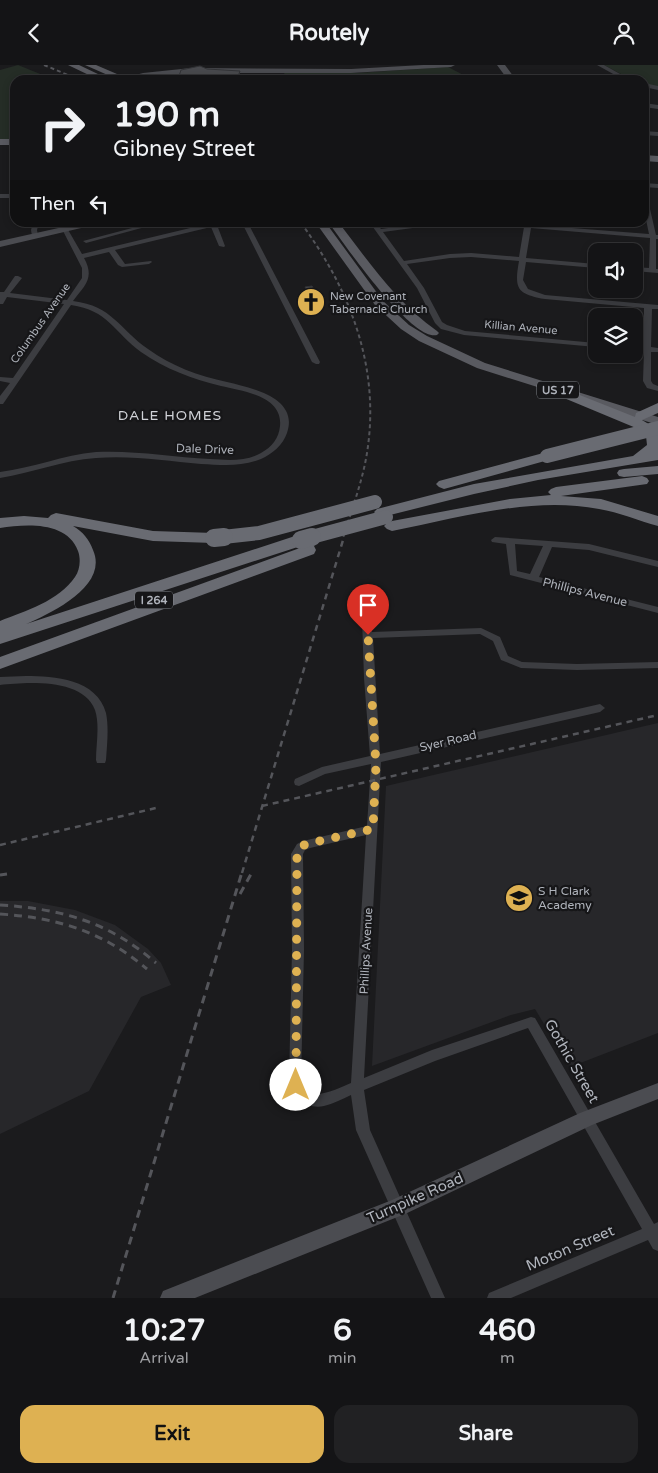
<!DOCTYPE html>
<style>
:root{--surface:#141416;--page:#212123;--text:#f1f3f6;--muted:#9d9ea1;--line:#333335;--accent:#deb152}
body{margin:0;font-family:"Varela Round",sans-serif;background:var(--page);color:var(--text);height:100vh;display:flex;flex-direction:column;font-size:19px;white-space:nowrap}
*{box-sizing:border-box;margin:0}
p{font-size:16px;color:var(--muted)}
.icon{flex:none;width:28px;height:28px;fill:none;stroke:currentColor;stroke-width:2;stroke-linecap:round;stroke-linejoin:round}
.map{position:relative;height:1233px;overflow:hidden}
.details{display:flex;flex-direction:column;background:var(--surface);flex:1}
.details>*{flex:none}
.top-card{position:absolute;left:10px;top:10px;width:639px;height:152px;border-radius:15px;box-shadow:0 2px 8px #0003,0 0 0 1px var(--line);background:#141416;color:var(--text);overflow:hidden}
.tools{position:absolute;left:588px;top:178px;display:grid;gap:10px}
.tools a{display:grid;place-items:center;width:55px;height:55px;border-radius:10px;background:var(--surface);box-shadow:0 2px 8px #0003,0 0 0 1px var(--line);font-size:25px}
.pin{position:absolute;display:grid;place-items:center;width:42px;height:42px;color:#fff;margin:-51px -21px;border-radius:50% 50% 50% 0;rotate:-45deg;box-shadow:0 0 5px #0007}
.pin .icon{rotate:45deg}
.me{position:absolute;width:55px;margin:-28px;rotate:0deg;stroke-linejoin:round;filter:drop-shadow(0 0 4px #0008)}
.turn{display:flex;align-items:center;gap:18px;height:105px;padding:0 20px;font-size:22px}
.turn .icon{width:65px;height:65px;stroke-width:2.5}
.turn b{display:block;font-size:35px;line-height:42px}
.then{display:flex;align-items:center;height:48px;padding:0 20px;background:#0003;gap:10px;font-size:19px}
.eta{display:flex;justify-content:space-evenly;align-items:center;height:85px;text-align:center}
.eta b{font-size:30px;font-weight:700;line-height:35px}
.button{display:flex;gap:10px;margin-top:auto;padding:10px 20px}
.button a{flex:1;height:58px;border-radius:15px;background:var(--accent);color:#111;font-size:20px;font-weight:700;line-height:58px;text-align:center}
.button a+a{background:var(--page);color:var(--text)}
header{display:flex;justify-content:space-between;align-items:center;height:65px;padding:0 20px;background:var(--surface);font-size:22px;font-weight:700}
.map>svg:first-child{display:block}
.built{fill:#27272a}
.green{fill:#252d26}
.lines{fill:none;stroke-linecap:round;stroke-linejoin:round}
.street{fill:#3c3d41;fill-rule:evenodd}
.secondary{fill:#4b4c51;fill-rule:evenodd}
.primary{fill:#595a60;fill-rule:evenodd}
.highway{fill:#696b72;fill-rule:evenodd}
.rail-far2{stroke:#54555a;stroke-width:2;stroke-dasharray:4 3;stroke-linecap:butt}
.rail-far1{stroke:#54555a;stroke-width:2.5;stroke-dasharray:6 5;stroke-linecap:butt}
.rail{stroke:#54555a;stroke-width:3;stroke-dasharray:8 6;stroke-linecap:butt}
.highway-bridge-far1{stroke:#696b72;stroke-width:14}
.highway-bridge{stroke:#696b72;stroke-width:18}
.wall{fill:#3e3f42}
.shaded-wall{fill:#323336}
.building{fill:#48494d;stroke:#323336}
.route{stroke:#deb152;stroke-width:9;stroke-dasharray:0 16.2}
.labels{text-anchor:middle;stroke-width:4.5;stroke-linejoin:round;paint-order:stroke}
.far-poi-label{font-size:11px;fill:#afb3bb;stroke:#161618;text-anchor:start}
.far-street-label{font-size:11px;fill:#afb3bb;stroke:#161618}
.shield{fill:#161618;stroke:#81848a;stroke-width:1}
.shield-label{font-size:11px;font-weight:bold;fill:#afb3bb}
.street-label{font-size:12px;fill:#afb3bb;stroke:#161618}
.poi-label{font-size:12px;fill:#afb3bb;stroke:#161618;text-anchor:start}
.neighbourhood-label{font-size:14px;letter-spacing:1px;fill:#d0d2d7;stroke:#161618}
.near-street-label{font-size:15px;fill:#afb3bb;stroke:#161618}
</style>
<header><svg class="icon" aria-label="back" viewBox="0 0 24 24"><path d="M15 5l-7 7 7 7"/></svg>Routely<svg class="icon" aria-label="person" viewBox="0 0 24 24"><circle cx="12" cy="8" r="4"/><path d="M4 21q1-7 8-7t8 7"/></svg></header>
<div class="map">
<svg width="658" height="1233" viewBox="0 0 658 1233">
<rect width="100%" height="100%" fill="#1b1b1d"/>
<path class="built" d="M658,658V968L570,1002L535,944L511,950L372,1001L386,721Z
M0,836H28L75,845L115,860L148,884L161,898L171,920L141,932L89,1026L0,1069Z"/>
<path class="green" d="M18,0L55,15H15V74H0V5Z
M604,0H658V22L644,19V15H632Z
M448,2L473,15H281L285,7L357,8Z"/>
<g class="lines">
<path class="street" d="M597,0H604L631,15H624Z
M644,18L658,21V25L644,22Z
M644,38L658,40V44L644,42Z
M644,66L658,67V71L644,70Z
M644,118L658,119V123L644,122Z
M0,129H15V133H0Z
M644,129L647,131L656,170H658V174H656V204H658V208L634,206V202L649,203L650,173L531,163L526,193L596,199V203L526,197L523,215L528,224L545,230L658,240V244H652L651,282L658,283V287H651V316L653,319L658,321V326L647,323L643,316L644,286L634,285V281L644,282V243L545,234C517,229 514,224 519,196L471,192L450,193L407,199L424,223L442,257L447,260L465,266L596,278V282L464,270L441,264L435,258L417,223L370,158H376L381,164L424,158H438L435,160L383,167L404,196L450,189L471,188L519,192L524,162L509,159L508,158L649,169L644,145Z
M33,158H39L37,165L38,171L35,173L32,171L31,165Z
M151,158H160L86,178L83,176Z
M211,158H221L217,160L225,181L224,182L219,181L211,162L115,185L125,199L151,196L152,197L149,199L122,202L118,200L109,187L84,193C95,213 85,220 73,236C113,241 119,264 148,284C171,301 199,311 227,317C252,323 299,333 287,368C283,380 272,389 261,394C242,402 222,400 201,399C167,396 131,390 96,393C63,395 32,408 0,413V407C33,403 63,390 96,387C134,385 172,392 210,394C227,395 245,397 261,388C272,382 279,373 280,361C283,331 243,326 221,321C193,314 165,304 141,287C114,267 108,245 71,240L3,339H0V331L10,318L0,316V312L13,313L64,239L7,232L3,239H0V227H4L15,211H18L22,213L10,228L67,235L82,213V203L62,164L63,163H67L82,189Z
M242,158H248L320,297L319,299H316L312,297Z
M495,472L589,479L658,496V502L589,485L552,482L539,512L658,542V548L510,510L506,479L492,477L491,475ZM515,479L543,481L530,509L517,506Z
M366,520L371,523L372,567L481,563L500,572L508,591L522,597L577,599L658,597V603L577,605L521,603L501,595L493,576L480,569L373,573L380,689L600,639L605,643L600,647L381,697L364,1013L432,985L531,952L535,953L654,1159L658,1157V1186L653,1184L648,1175L511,1233H487L489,1228L642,1164L528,963L435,996L364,1025L370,1065L445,1233H431L356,1065L351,1030C342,1034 333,1039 324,1041C307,1045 293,1032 289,1016L292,885L291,789L297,779L303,776L367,761L371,699L325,709L299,721L295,720L294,717L295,714L322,702L370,691L364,613L361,523ZM366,770L351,1018C336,1024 309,1040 301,1016L304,885L303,789L305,785L310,783Z
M26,611C54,611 97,614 106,648C109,663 107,680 106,695L105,698H97L96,695C96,680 100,660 95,645C83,613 27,617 0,620V612Z"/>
<path class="secondary" d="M423,0H455L451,2L351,8H191L117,15L143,8L191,3L351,4Z
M497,0H505L516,15H508Z
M81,158H96L94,160L0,182V176Z
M658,1018V1034L592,1060L405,1149L195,1233H160L163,1226L392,1135L580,1048Z"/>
<path class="primary" d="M68,0H79L100,10L93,12Z
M85,0H96L131,15H119Z
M0,74H15V80H0Z
M644,90L658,91V97L644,96Z
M316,158H326L383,236L409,260L427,271L485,298L658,352V360L477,303L419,276L401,264L375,240Z
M329,158H339C369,197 396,237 437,266L439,268L437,270C412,277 344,179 329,158Z"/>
<path class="highway" d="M557,321L635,352L636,348L658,338V348L642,355L652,361L658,368V395L538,415L474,429L382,452L377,450L374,447L377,444L474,419L633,391L647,380L646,371L636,363L552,328L550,325Z
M547,387L552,388L554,391L552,394L444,424L439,422L436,419L439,416Z
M658,401V409L624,412L619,411L617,408L619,405L624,404Z
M642,411L647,413L649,416L647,419L561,431L601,434L658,451V461C639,456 619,447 599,444C531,431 459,453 392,466L387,464L384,461L387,458L392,456L510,434L551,430L548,427L551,424L556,422Z
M56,448L153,466L214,468L220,469L222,473L220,477L214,478L153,476L73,461C83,467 89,474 93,485C109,521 51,548 26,559L295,471H307L309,475L307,479L0,579V556C25,546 59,536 75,512C80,505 81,494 78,486C67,456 26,459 0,463V453L24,451L48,453L51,450Z
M308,480L314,481L316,485L314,489L0,604V592Z"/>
<path class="rail-far2" d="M44,0L80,15
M301,158C349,223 379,299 368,381C364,413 352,443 343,473"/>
<path class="rail-far1" d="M262,741L658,650
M0,780L156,743
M242,808L344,472"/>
<path class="rail" d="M0,810L7,809
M240,829L251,809
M0,840C62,844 109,857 156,898
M0,849C58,853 102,866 147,904
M113,1233L242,807"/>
<path class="highway-bridge-far1" d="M547,391L658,363
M214,473L259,468L375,437
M308,473L386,452"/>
<path class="highway-bridge" d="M214,473L224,472
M301,475L312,472"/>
</g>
<path class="wall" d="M207,4L240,15H179V11Z
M305,222L319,245L312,246L306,232Z"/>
<path class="shaded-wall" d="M240,6V15H237V14Z
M319,234V245L312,246V235Z"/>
<path class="building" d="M200,1L207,4L240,6L237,14L203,13L194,15H187L179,11L181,5Z
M312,221L319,234L312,235L305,222Z"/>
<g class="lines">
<path class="route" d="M296,1020L297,788L301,782L306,779L373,764L376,700L368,570"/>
</g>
<defs>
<symbol id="church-disc" viewBox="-11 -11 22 22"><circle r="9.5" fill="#deb152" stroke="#161618"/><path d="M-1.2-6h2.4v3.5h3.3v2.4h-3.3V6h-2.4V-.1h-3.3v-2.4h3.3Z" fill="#111"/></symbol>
<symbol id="school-disc" viewBox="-11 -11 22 22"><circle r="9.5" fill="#deb152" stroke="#161618"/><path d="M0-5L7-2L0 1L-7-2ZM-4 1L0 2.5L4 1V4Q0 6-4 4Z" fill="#111"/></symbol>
</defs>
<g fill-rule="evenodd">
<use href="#church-disc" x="295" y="221" width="32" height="32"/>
<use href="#school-disc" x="503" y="817" width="32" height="32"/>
</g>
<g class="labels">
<g class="far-poi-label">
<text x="330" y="235">New Covenant<tspan x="330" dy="13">Tabernacle Church</tspan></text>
</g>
<g class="far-street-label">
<text transform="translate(40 258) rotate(-55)" y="4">Columbus Avenue</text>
<text transform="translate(521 262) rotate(5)" y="4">Killian Avenue</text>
</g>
<g class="shield">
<rect x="537" y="316.5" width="42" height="17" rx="4"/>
<rect x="135" y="526.5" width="38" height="17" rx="4"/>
</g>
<g class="shield-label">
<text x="558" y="329">US 17</text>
<text x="154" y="539">I 264</text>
</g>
<g class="street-label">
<text transform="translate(205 384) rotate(2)" y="4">Dale Drive</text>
<text transform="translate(585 527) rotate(14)" y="4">Phillips Avenue</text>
<text transform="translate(448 676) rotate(-13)" y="4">Syer Road</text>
<text transform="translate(366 886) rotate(-87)" y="4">Phillips Avenue</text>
</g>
<g class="poi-label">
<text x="538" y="830">S H Clark<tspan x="538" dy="14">Academy</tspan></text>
</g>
<g class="neighbourhood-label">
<text x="170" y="355">DALE HOMES</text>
</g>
<g class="near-street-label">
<text transform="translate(572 996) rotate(60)" y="5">Gothic Street</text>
<text transform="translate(415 1133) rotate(-24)" y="5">Turnpike Road</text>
<text transform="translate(570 1183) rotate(-23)" y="5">Moton Street</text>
</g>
</g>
</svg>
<div class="tools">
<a><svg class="icon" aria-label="sound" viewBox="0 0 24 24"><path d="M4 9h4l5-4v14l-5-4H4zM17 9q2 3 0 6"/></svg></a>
<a><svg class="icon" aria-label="layers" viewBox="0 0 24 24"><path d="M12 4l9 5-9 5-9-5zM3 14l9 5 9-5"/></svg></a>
</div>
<div class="pin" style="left:368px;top:570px;background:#d93025"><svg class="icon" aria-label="arrive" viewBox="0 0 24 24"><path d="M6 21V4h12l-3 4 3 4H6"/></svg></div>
<svg class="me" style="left:296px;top:1020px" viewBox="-20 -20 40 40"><circle r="19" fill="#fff"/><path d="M0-13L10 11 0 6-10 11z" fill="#deb152"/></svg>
<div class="top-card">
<div class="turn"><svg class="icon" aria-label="right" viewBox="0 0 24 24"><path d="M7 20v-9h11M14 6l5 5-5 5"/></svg><div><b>190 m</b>Gibney Street</div></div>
<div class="then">Then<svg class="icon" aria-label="left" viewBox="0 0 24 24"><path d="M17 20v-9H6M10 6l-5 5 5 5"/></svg></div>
</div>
</div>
<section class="details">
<div class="eta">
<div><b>10:27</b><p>Arrival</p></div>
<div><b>6</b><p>min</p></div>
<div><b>460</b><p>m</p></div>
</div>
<div class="button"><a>Exit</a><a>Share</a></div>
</section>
